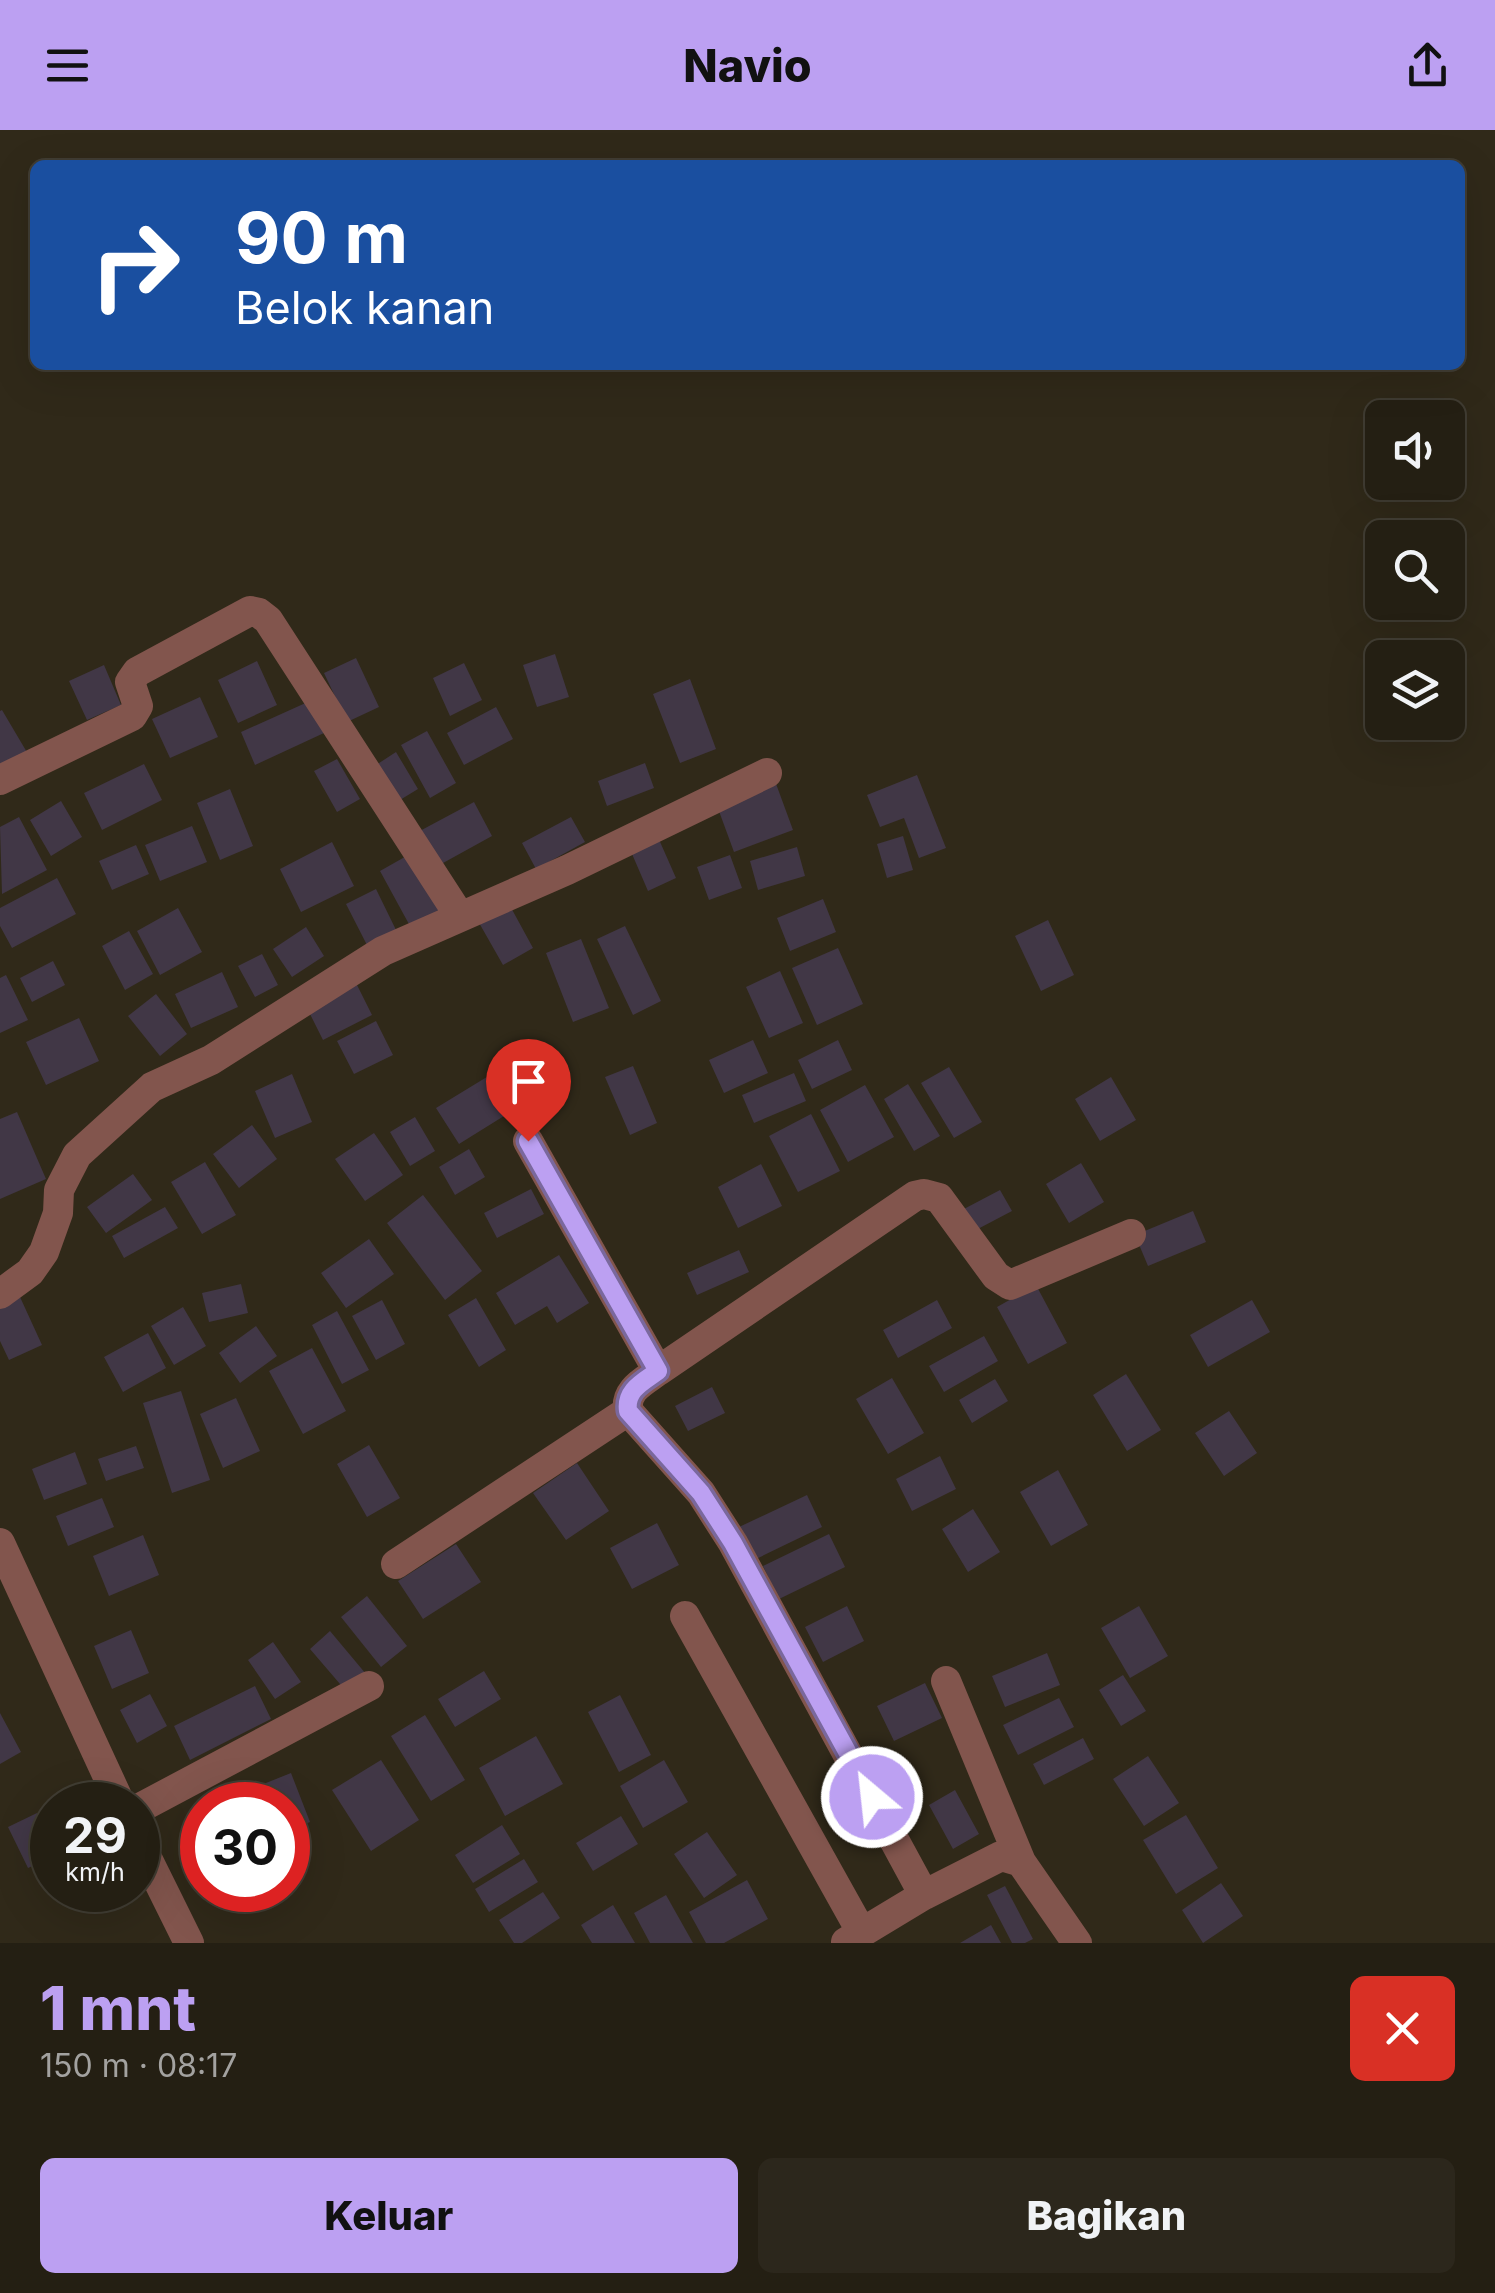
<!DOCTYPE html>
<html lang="id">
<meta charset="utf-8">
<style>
:root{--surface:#241f13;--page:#2c271c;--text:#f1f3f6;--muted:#a3a2a0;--line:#413d33;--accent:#bca0f2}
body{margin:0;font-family:Inter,sans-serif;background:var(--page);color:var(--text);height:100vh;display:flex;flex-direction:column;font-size:38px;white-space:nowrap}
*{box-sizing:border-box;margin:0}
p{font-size:32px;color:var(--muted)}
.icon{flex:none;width:55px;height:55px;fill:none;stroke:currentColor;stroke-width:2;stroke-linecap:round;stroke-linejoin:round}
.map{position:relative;height:1813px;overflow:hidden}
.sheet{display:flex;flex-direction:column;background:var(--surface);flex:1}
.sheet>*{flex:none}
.banner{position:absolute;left:30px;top:30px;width:1435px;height:210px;border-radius:15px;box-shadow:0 10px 40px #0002,0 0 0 2px var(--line);background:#1a4fa0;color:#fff;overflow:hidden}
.buttons{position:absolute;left:1365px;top:270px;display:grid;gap:20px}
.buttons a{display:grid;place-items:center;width:100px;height:100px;border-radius:15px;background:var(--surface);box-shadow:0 10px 40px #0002,0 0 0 2px var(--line);font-size:50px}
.speed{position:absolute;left:30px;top:1652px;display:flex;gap:20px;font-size:50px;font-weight:700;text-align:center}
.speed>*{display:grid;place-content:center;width:130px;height:130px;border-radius:50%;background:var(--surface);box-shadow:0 10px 40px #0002,0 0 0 2px var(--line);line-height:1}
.speed small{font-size:25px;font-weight:400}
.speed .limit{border:15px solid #d22;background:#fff;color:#111}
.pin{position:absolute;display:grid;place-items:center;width:85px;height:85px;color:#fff;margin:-102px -42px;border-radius:50% 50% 50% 0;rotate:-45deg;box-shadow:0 0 10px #0007}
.pin .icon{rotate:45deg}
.me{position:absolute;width:110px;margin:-55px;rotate:332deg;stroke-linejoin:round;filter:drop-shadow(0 0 8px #0008)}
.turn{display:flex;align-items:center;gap:35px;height:210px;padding:0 40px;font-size:45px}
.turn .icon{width:130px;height:130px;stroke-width:2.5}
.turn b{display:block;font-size:70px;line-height:85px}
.round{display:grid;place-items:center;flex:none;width:105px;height:105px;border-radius:15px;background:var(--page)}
.overview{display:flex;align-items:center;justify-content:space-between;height:170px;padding:0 40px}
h1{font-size:60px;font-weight:800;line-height:75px;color:var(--accent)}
.cta{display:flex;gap:20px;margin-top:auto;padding:20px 40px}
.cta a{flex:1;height:115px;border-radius:15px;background:var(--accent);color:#111;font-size:40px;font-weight:800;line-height:115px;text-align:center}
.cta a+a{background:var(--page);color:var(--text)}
header{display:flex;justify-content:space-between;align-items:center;height:130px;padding:0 40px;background:var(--accent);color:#111;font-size:45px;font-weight:800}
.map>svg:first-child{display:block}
.building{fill:#413746}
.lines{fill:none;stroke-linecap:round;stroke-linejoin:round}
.minor{stroke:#82554d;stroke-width:30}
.route-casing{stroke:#7a689d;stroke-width:25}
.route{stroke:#bca0f2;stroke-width:18}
</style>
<header><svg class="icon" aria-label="menu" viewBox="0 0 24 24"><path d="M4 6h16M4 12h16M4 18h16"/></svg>Navio<svg class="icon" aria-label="share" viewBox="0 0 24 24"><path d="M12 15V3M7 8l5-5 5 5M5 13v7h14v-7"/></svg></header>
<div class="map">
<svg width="1495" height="1813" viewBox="0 0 1495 1813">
<rect width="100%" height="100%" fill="#302919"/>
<path class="building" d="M555,524L569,567L537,577L523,535Z
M356,528L379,577L347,592L324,543Z
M257,531L277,575L238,593L218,550Z
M464,533L482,570L450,586L433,548Z
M104,535L121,575L87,590L69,551Z
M690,549L716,619L680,633L653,564Z
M200,567L218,607L170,628L152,589Z
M310,571L324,603L255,635L241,602Z
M496,577L513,609L464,635L447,603Z
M2,580L28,624L0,641V581Z
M427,601L456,653L430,668L401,615Z
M396,622L418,659L395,673L373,637Z
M337,629L360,669L337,682L314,641Z
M645,633L654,658L607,676L598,651Z
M144,634L162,670L102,700L84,663Z
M917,645L946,718L919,728L904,688L880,697L867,665Z
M775,651L793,700L734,722L716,673Z
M230,659L253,716L220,730L197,673Z
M61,671L82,707L51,726L30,690Z
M474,672L492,706L434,738L416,703Z
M19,687L47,740L2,764L0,697Z
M571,687L585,712L536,739L522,713Z
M192,696L207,732L160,751L145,715Z
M657,705L676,748L648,761L629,717Z
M903,706L913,740L887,748L877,714Z
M332,712L354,756L301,782L280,739Z
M136,715L149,744L112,760L99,731Z
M797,717L805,746L758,760L750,731Z
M410,724L441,779L410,796L380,741Z
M730,725L742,758L709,770L697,737Z
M57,748L76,784L12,818L0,796V778Z
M376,759L397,802L368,817L346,774Z
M823,769L836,802L790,821L777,788Z
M509,774L533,818L503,835L478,791Z
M178,778L202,822L160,845L137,801Z
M1048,790L1074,845L1041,861L1015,806Z
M625,796L661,871L633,885L597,809Z
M306,797L324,826L292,847L273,819Z
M129,801L153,844L125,860L102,816Z
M581,809L609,878L573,892L546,823Z
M838,818L863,874L817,895L792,838Z
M262,824L278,855L255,867L238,836Z
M53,831L65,855L32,872L20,848Z
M780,841L803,893L769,908L746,857Z
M222,842L238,877L191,898L175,864Z
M6,845L28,890L0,903V848Z
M355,851L372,885L323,910L306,876Z
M156,864L187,904L160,926L128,886Z
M79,888L99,931L46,955L26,912Z
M376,891L393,925L354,944L337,911Z
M753,910L768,943L724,963L709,930Z
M838,910L852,940L812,959L798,930Z
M633,936L657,993L630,1005L605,947Z
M949,937L982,992L954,1008L921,953Z
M495,942L517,978L459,1014L436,978Z
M794,943L806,971L754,993L742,965Z
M292,944L312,992L275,1008L255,961Z
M1111,947L1136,990L1100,1011L1075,969Z
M908,954L940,1006L914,1021L884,969Z
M865,955L894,1007L848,1032L820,980Z
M17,982L46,1049L0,1069V989Z
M811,984L840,1041L798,1062L769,1006Z
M415,987L435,1021L410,1036L390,1002Z
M252,995L277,1029L239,1058L213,1024Z
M374,1003L403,1045L365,1071L335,1029Z
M469,1019L485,1047L455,1065L439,1037Z
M205,1032L236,1085L202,1104L171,1052Z
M1081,1033L1104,1072L1069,1093L1046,1054Z
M761,1034L782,1076L738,1098L718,1057Z
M133,1044L152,1070L106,1103L87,1077Z
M531,1059L544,1084L497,1108L484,1083Z
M1000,1060L1012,1081L974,1101L962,1080Z
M423,1065L482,1141L445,1170L387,1093Z
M165,1077L178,1098L124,1128L112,1106Z
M1193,1081L1206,1112L1148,1136L1135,1105Z
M369,1109L394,1144L346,1178L321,1143Z
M739,1120L749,1142L697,1165L687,1143Z
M559,1125L589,1173L557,1193L547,1176L515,1195L496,1163Z
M241,1154L248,1183L209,1192L202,1163Z
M1036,1155L1067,1213L1028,1234L997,1177Z
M20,1167L42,1215L9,1230L0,1211V1176Z
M476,1168L506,1220L479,1237L448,1185Z
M382,1170L405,1214L376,1230L352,1186Z
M937,1170L952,1198L898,1228L883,1200Z
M1252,1170L1270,1202L1208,1237L1190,1205Z
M183,1177L206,1216L174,1235L151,1196Z
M337,1181L369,1240L342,1254L312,1195Z
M256,1196L277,1226L240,1253L219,1223Z
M148,1203L166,1238L123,1262L104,1227Z
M984,1206L998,1231L944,1262L929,1236Z
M312,1218L346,1281L303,1304L269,1241Z
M1126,1244L1161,1300L1127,1321L1093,1265Z
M892,1248L924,1303L888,1324L856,1269Z
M995,1249L1008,1271L972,1293L959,1270Z
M712,1257L725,1283L688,1301L675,1276Z
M181,1261L210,1350L172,1363L143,1273Z
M236,1268L260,1321L223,1338L200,1284Z
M1229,1281L1257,1323L1224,1346L1195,1303Z
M369,1315L400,1368L367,1387L337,1334Z
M136,1316L144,1338L106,1351L98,1329Z
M75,1322L87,1354L44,1370L32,1339Z
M940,1326L956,1359L912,1381L896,1349Z
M577,1333L609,1381L566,1410L533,1363Z
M1058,1340L1088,1395L1051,1416L1020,1362Z
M807,1365L822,1397L754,1430L739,1397Z
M102,1368L114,1397L68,1416L56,1386Z
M973,1379L1000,1422L968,1442L942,1399Z
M657,1393L679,1435L632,1459L610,1418Z
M829,1404L845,1437L779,1469L763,1436Z
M143,1405L159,1445L109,1466L93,1426Z
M456,1414L481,1452L423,1489L398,1451Z
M367,1466L407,1516L381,1537L341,1487Z
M847,1476L864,1511L823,1532L805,1497Z
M1139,1476L1168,1526L1130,1548L1101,1498Z
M131,1500L149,1543L112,1559L94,1516Z
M330,1501L366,1544L346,1561L310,1519Z
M273,1512L301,1552L275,1569L248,1530Z
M1047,1523L1060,1555L1005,1577L992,1546Z
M484,1541L501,1569L455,1597L438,1569Z
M1123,1545L1146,1581L1121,1596L1099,1560Z
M925,1553L942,1588L894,1611L877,1576Z
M255,1556L271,1589L190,1630L174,1596Z
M150,1564L167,1596L137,1613L120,1580Z
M620,1565L651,1625L619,1642L588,1582Z
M1059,1568L1074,1597L1018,1625L1003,1595Z
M0,1583L21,1622L0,1634Z
M425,1585L465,1650L431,1671L391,1606Z
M536,1606L563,1654L505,1686L479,1638Z
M1083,1608L1094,1629L1044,1655L1033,1634Z
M892,1623L918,1668L891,1683L865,1638Z
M1148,1626L1179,1673L1144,1696L1113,1649Z
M381,1630L419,1690L371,1721L332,1660Z
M664,1630L688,1672L643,1698L620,1656Z
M291,1643L310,1692L288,1701V1675H246L241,1663Z
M955,1660L979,1704L953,1719L929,1675Z
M37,1683L52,1715V1727L28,1738L8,1697Z
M1186,1685L1218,1738L1176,1764L1143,1710Z
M621,1686L638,1714L593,1741L576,1713Z
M502,1695L520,1724L473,1753L455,1725Z
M707,1702L737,1745L704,1768L674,1724Z
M524,1729L538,1752L489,1782L475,1759Z
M747,1750L768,1789L724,1813H706L689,1782Z
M1221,1753L1243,1786L1203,1813L1182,1780Z
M1005,1756L1033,1809L1025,1813H1012L987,1765Z
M543,1762L560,1788L522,1813H514L499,1790Z
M666,1765L693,1813H650L634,1783Z
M613,1775L635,1813H592L581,1795Z
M991,1795L1001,1813H960Z"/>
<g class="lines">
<path class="minor" d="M0,650L132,586L138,576L130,552L137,542L250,481L259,483L268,490L459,785
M528,1011L658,1241
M0,1164L30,1142L44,1122L58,1083L59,1060L77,1025L152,957L211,930L383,821L567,740L767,643
M0,1413L121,1675
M396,1434L628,1281
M685,1486L862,1803
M946,1551L1021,1732
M138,1679L369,1556
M138,1710L189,1813
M924,1765L733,1413L701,1363L628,1281C625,1260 643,1252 658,1241L915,1066L924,1064L939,1068L996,1146L1010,1155L1131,1104
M846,1812L924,1765L1001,1726L1021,1732L1077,1813"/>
</g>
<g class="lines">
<defs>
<path id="route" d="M528,1011L658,1241C643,1252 625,1260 628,1281L701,1363L733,1413L872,1667"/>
</defs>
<use href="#route" class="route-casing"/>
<use href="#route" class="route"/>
</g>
</svg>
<div class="buttons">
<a><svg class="icon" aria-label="sound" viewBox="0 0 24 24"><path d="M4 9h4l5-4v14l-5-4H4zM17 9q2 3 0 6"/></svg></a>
<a><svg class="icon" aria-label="search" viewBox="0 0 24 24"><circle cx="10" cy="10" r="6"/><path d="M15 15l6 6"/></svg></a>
<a><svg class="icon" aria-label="layers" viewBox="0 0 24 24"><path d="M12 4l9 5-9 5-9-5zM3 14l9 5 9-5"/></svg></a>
</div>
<div class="speed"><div>29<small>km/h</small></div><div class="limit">30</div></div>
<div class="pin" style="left:528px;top:1011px;background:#d93025"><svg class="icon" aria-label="arrive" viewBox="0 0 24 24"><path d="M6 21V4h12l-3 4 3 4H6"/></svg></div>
<svg class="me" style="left:872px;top:1667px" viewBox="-20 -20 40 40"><circle r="17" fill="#bca0f2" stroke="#fff" stroke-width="3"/><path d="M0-11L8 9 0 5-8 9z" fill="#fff"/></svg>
<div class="banner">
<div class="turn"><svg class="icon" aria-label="right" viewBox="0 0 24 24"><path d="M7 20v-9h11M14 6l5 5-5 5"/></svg><div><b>90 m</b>Belok kanan</div></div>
</div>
</div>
<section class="sheet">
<div class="overview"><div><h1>1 mnt</h1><p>150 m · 08:17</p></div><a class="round" style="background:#d93025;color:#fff"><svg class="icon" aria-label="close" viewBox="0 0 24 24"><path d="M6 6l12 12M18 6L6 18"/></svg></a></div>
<div class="cta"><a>Keluar</a><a>Bagikan</a></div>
</section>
